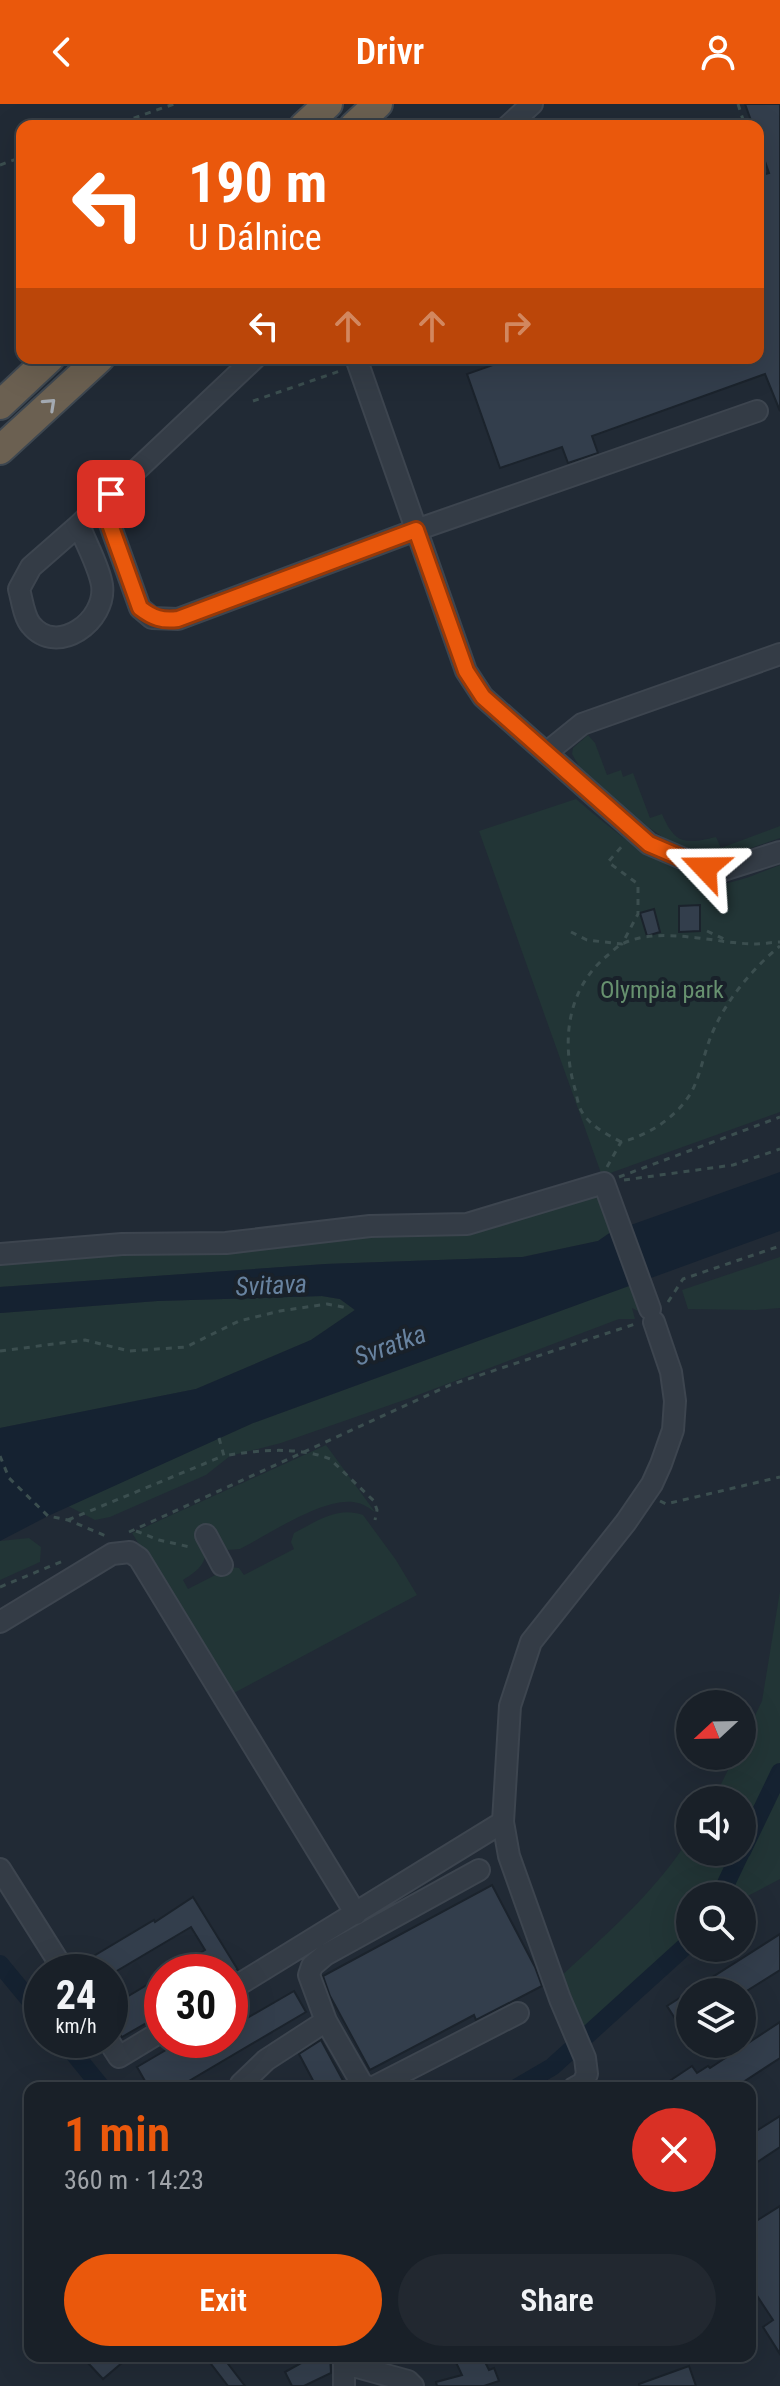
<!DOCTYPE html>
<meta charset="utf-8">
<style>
:root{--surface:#192028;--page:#222830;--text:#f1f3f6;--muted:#9fa3a8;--line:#373e45;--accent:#ea580c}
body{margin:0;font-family:"Roboto Condensed",sans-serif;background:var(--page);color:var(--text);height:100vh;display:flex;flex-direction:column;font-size:30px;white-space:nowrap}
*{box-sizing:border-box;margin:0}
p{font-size:26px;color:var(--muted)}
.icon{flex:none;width:44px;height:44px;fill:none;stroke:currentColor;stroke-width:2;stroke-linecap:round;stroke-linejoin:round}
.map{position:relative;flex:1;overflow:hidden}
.drawer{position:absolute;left:24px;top:1978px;width:732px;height:280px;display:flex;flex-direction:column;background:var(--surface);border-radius:16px;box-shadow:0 8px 32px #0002,0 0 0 2px var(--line)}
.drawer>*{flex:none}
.banner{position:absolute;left:16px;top:16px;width:748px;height:244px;border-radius:16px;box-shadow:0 8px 32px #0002,0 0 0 2px var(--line);background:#ea580c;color:#fff;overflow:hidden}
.needle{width:52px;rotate:248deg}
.tools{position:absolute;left:676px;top:1586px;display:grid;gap:16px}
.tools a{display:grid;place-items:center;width:80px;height:80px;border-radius:50%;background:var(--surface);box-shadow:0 8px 32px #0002,0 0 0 2px var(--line);font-size:40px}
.speed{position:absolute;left:24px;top:1850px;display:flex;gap:16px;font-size:40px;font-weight:700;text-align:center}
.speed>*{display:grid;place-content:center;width:104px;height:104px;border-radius:50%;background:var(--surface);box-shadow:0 8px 32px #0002,0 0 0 2px var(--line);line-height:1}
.speed small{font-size:20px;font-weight:400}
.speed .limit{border:12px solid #d22;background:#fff;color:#111}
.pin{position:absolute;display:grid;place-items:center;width:68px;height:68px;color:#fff;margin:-34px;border-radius:16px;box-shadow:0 4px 12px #0006}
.me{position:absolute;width:88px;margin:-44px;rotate:293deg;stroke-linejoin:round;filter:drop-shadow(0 0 6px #0008)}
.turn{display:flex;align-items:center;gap:28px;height:168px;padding:0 40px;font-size:36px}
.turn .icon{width:104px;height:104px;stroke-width:2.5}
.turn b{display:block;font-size:56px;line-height:68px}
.lanes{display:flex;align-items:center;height:76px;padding:0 40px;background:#0003;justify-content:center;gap:40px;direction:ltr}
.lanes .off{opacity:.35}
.round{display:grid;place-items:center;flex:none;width:84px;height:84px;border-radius:42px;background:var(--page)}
.overview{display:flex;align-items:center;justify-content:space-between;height:136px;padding:0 40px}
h1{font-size:48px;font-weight:600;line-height:60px;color:var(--accent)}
.cta{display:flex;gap:16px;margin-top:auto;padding:16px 40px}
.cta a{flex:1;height:92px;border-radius:48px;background:var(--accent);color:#fff;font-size:32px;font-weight:600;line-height:92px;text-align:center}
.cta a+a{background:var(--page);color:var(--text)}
header{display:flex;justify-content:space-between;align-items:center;height:104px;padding:0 40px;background:var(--accent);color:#fff;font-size:36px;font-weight:600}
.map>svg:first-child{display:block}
.green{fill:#223536}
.water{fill:#152231}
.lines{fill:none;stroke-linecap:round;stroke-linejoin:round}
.canal{stroke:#152231;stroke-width:18}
.building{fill:#333e4c;stroke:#1b232c;stroke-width:2}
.minor-casing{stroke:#3d454f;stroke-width:24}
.highway-casing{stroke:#3e4750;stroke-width:32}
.path{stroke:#3b4e4f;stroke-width:3;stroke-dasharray:6 6;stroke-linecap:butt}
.minor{stroke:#343c46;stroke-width:20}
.highway{stroke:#6b6051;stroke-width:28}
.oneway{stroke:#a4aab2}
.route-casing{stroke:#983908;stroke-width:20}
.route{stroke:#ea580c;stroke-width:14}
.labels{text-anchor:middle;stroke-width:8;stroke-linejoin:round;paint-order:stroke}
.park-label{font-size:24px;fill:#67916f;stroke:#19212a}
.water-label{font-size:26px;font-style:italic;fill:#6883a0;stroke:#19212a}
</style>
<header><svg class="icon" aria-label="back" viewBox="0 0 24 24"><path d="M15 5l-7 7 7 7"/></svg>Drivr<svg class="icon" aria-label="person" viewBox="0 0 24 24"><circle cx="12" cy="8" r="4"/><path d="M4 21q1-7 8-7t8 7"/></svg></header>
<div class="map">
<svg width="780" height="2282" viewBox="0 0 780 2282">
<rect width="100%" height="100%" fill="#212a35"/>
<path class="green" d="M588,631L595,639L607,671L621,666L623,673L633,669L650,714L662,710C675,741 686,740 716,733L721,744L780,722V734L722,754L708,753L676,742L648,723L580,664L572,650L573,644Z
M576,695C615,728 642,751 690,771C699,775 710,780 720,780C740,778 761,768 780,761V1008L602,1072L479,727Z
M595,1090L601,1094L612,1123L611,1128L598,1137L522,1153L326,1160L0,1183V1156L355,1127Z
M780,1153V1204L756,1206L688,1205L682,1186Z
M631,1181L640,1208L632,1204L635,1215H619L410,1294L281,1339L230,1352L206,1371L110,1413L95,1416L68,1402L253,1319Z
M322,1192L340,1195L355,1206L311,1236L196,1285L0,1324V1209L157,1197Z
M326,1341L375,1408C370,1405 364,1400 358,1399C327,1390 268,1431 240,1445L227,1446L215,1438L206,1444C206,1461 197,1467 183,1476L188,1485L231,1463L239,1464L244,1471L294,1445L291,1438L294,1429C316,1418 337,1402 363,1411L396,1456L417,1491L232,1590L132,1429Z
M29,1434L41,1443L40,1458L0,1476V1437Z
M780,1487V1775L742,1795V1792H690V1844H697L588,1940L557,1876C604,1832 655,1789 690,1733V1748H742V1696H713L735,1652H742V1638L762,1597Z"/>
<path class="water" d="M780,1068V1127L253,1319L48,1412L0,1437V1324L196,1285L311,1236L355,1206L340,1195L322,1192L157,1197L0,1209V1183L326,1160L523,1153L598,1137L611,1128Z"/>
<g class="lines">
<path class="canal" d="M742,1747L780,1668
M720,1792L741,1748
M0,1860L42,1911
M63,1936L102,1984
M516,1984L552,1963L690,1838"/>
</g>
<path class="building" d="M745,0H780V307L765,270L592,332L598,349L568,359L562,343L500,364L467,270L513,254H758V72L769,69L758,37V22H753Z
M700,801V827L679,828V802Z
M654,805L660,828L647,832L640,809Z
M492,1781L535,1863L542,1882L476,1916L474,1911L370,1966L330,1892L323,1872Z
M193,1793L238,1866L168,1868L205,1846L191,1823L115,1868H78L77,1862L154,1816L155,1818Z
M780,1830V1866L745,1888H690V1938L667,1902Z
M162,1872V1910L122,1933L110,1918V1903Z
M294,1887L306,1908L177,1984H149L137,1963L183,1936H230V1924Z
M780,1918V1954L734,1984H659L692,1962L697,1969L708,1962L710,1964Z
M321,1936L347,1984H317L299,1950Z
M780,2012V2043L750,2063V2031Z
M780,2102V2250L763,2223L773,2216L750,2181V2121Z
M95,2252H130L103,2275L88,2259Z
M205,2252H222L245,2282H228Z
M304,2252H330L331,2269L304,2282H292L285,2268L305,2257Z
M453,2252H482L489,2266L494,2264L499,2277L484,2282H437L436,2278L462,2271Z
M689,2262L696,2282H639V2280Z"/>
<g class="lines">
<defs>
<path id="minor" d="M508,22L532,0
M255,254L111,390L107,412L140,504L152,514L178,515L416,426L757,307
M356,254L466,567L483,593L649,740L705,764L720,767L780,748
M79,421C86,440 99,462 102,481C107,517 57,553 31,521C24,513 22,496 19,485L31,463L79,421L111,390
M546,649L582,620L780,550
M0,1150L122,1140L226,1139L370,1122L467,1120L604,1079L650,1205
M206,1431L222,1461
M0,1518L112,1450L130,1448L139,1454L356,1810
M0,1765L65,1868
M230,1886L503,1718
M108,1936L119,1953L162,1927
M241,1984V1980L266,1956L326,1917
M371,1984L362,1980L326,1917L309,1871L312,1862L325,1851L479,1766
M372,1984L518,1909
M574,1984L583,1979L587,1970L585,1954L560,1895L509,1752L503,1718L510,1602L531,1538L626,1418L652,1380L661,1360L673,1326L675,1297L671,1268L654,1218
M344,2252V2282
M346,2260L408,2277L413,2282"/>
<path id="highway" d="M304,22L328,0
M354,22L378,0
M0,301L50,254
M0,346L100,254"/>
</defs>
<use href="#minor" class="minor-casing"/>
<use href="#highway" class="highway-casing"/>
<path class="path" d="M738,0L745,22
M111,22L174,0
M0,61L22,53
M758,61V64
M253,297L340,267
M707,827L726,836
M571,828L587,836L622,840L638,810V780L608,758L624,740
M621,1038C607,1030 591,1023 582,1008C578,1002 577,992 575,985C561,937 567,884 608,851C612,848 617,842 622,840C660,821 716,840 756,840C764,840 772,838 780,838
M607,1063L621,1038C651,1031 685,1008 696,978C703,960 706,942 714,925C728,894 754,863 780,842
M619,1073L780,1013
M624,1076L733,1061L780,1045
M668,1198L683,1175L780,1142
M0,1247L85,1236L129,1247L186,1243L239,1217L280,1207L327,1200L348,1204
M219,1334L224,1352C256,1346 298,1342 330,1355L374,1397L377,1406L375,1416
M0,1352L9,1374L48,1412L68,1416L106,1432
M660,1397L666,1400L780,1373
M68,1416L223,1352
M136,1427L159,1436L190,1443
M129,1428L450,1281L635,1220
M0,1483L63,1457"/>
<use href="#minor" class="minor"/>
<use href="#highway" class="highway"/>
</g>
<defs><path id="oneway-chevron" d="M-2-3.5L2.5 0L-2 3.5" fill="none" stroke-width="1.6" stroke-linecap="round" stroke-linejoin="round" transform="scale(2)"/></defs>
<use class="oneway" href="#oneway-chevron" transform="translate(50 300) rotate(-43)"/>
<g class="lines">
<defs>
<path id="route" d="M111,390L107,412L140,504C153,514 162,517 178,515L416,426L466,567L483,593L649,740L705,764"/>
</defs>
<use href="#route" class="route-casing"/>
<use href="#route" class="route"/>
</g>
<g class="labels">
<g class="park-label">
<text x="662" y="894">Olympia park</text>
</g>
<g class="water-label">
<text transform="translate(271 1181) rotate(-3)" y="9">Svitava</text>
<text transform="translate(390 1241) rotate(-20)" y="9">Svratka</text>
</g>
</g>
</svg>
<div class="tools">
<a><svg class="needle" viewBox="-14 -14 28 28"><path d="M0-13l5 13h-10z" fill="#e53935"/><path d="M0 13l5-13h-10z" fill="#9fa3a8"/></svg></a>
<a><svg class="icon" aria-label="sound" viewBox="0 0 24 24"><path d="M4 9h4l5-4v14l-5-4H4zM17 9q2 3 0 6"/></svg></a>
<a><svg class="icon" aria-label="search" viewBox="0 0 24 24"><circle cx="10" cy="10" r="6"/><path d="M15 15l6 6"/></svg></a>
<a><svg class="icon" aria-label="layers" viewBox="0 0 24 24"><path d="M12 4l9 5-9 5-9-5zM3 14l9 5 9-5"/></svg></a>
</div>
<div class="speed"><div>24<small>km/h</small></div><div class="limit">30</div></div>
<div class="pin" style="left:111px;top:390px;background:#d93025"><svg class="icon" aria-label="arrive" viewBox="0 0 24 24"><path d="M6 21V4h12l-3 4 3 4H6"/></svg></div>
<svg class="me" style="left:705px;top:764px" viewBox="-20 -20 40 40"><path d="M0-17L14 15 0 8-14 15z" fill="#ea580c" stroke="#fff" stroke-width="4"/></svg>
<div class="banner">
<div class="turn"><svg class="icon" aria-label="left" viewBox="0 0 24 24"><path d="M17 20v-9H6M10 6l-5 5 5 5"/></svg><div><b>190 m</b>U Dálnice</div></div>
<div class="lanes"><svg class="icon" aria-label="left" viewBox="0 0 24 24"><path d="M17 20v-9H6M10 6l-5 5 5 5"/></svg><svg class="icon off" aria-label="ahead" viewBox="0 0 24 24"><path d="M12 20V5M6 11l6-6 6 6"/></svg><svg class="icon off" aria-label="ahead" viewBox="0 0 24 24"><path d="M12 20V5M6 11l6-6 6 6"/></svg><svg class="icon off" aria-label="right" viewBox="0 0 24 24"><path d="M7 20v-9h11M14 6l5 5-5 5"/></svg></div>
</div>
<section class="drawer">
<div class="overview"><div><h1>1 min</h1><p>360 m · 14:23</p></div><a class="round" style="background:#d93025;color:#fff"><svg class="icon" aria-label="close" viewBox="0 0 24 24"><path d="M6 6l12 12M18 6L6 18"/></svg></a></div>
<div class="cta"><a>Exit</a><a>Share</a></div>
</section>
</div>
